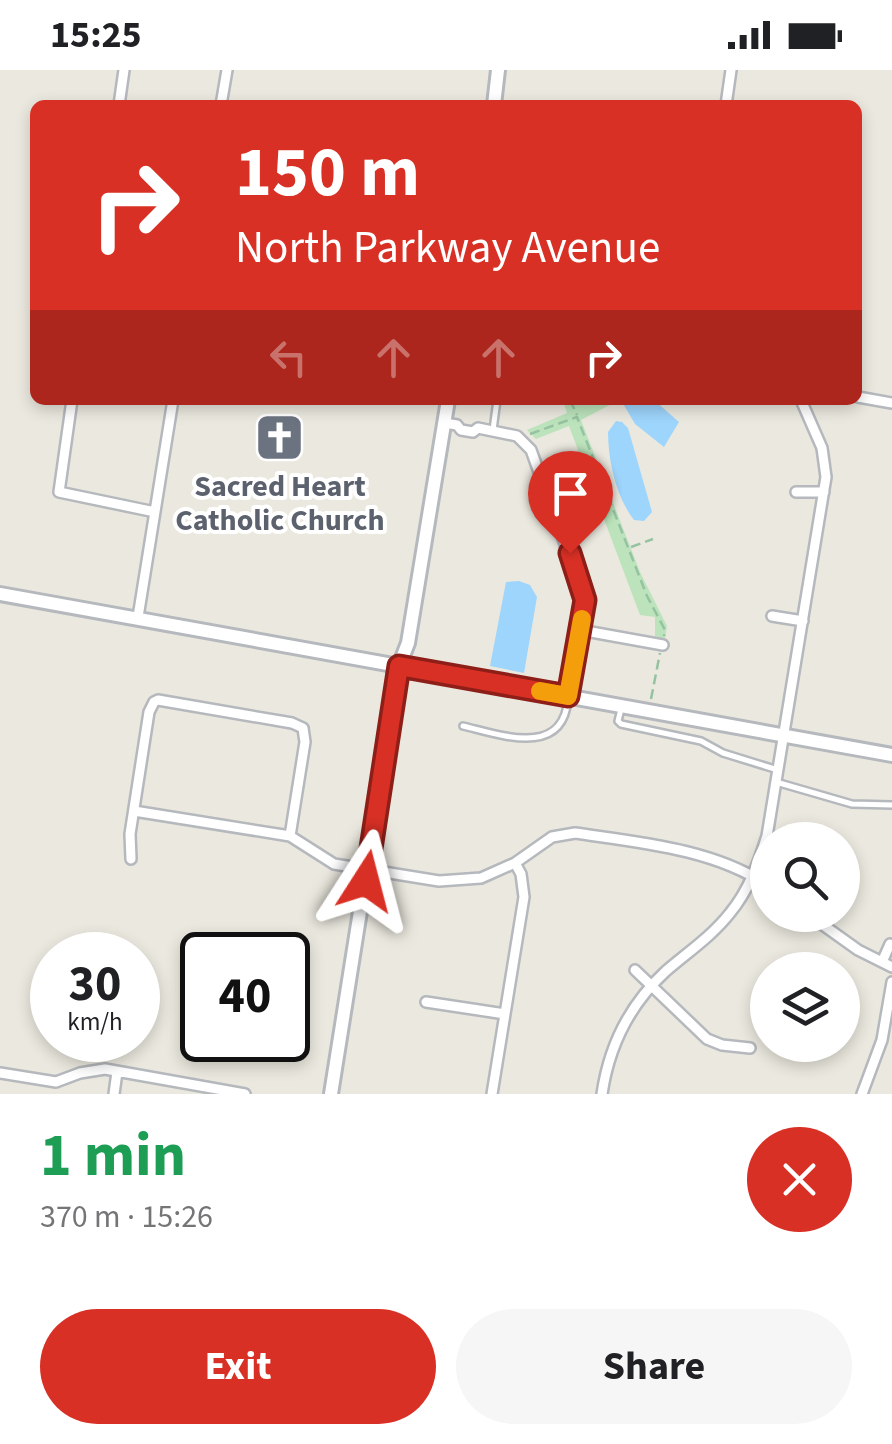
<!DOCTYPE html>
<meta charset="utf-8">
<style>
:root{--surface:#fff;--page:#f6f6f6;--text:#202124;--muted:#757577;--accent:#d93025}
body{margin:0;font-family:"Source Sans 3",sans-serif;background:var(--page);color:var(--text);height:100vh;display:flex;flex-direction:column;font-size:38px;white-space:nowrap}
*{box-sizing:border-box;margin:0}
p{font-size:32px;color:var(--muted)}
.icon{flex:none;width:55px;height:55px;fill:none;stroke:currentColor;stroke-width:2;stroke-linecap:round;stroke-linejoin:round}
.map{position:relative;height:1024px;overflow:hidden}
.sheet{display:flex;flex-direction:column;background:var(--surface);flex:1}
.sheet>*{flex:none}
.guide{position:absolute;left:30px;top:30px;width:832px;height:305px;border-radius:15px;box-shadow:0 5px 15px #0003;background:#d93025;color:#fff;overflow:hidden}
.fabs{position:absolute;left:750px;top:752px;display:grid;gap:20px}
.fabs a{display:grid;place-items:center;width:110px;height:110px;border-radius:50%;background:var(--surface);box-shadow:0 5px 15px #0003;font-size:50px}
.speed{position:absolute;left:30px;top:862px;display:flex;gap:20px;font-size:50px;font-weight:700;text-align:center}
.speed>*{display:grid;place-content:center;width:130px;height:130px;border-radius:50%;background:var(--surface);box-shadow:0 5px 15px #0003;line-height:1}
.speed small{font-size:25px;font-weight:400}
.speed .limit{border:5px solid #111;border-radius:15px;background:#fff;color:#111}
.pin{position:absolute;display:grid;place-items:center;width:85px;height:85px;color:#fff;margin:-102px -42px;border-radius:50% 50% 50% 0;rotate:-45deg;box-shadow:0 0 10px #0007}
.pin .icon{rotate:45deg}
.me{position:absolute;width:110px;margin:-55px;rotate:9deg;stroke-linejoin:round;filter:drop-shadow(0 0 8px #0008)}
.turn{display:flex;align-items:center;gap:35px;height:210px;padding:0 40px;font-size:45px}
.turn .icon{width:130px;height:130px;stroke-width:2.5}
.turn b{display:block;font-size:70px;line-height:85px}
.lanes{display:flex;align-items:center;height:95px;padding:0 40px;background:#0003;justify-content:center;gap:50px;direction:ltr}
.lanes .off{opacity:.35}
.round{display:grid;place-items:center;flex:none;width:105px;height:105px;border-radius:52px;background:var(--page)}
.summary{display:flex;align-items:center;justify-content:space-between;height:170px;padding:0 40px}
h1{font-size:60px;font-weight:700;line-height:75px;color:#1e9e55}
.primary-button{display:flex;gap:20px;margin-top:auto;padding:20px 40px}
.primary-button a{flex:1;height:115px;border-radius:60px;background:var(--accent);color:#fff;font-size:40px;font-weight:700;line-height:115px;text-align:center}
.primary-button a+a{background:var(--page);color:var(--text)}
.status{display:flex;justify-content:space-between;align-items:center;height:70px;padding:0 50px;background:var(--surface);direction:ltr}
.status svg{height:28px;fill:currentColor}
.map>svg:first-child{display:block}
.green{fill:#bce3bc}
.water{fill:#9ed5fc}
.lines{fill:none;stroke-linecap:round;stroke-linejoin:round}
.lane-casing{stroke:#b5b8bc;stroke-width:10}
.street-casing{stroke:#b5b8bc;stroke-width:14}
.secondary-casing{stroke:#b5b9be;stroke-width:18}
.path{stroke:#95c3a1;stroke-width:2.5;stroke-dasharray:10 5;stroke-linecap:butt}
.lane{stroke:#fff;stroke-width:5}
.street{stroke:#fff;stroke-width:9}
.secondary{stroke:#fff;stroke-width:12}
.route-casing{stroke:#8d1f18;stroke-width:25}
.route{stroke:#d93025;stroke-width:18}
.slow{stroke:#f59e0b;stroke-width:18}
.labels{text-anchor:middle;stroke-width:8;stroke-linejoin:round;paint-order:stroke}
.worship-label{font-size:30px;font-weight:bold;fill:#5b616d;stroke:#fff}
</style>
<div class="status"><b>15:25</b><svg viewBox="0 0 49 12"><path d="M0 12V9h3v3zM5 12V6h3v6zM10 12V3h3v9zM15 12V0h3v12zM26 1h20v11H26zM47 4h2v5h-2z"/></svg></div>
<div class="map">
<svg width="892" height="1024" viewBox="0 0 892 1024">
<rect width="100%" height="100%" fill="#ebe9df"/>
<path class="green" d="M563,330H619L581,350L640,502L667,556L665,569L655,566V547L640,545L569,356L536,369L527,360L567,343Z"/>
<path class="water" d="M621,330H654L679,352L664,377L635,354Z
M616,351L622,352L628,358L652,442L644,451L634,450C616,427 608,391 608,362Z
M519,511L530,515L537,527L524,603L490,596L506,512Z"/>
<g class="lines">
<defs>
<path id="lane" d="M493,360L497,330
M621,639L618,651L621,654L701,671L723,683L778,700
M463,656C501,665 563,688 568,629
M776,712L852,734L892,735"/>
<path id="street" d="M119,35L124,0
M221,35L227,0
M726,35L731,0
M858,327L892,333
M72,330L59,422L155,442
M445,353L457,355L461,360L473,362L478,358L517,366L531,380L585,530L568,626
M796,422H824
M772,546L803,551
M138,547L173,330
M580,560L663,575
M134,741L290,766L334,794L439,811L481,808L515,793L552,767L575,763C636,772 716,779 768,816
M131,789L130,764L149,642L154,632L158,630L292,653L303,658L305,672L290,766
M809,845L858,880L892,897
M882,892L890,874
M635,900L707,969L722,975L750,978
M426,932L505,944
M0,1003L56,1012L80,1003L105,999L245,1024
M114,1024L117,1002
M492,1024L524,827L521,804L515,793
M602,1024C609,976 630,934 666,901C688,882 712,866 730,843C749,820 758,794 767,766L826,407L822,378L801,330
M862,1024L882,970L892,912"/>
<path id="secondary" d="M494,35L498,0
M0,524L892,685
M331,1024L399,596L408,573L448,330"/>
</defs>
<use href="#lane" class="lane-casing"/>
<use href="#street" class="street-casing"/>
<use href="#secondary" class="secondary-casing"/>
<path class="path" d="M570,330L577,345
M530,364L577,347L647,526L665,560L664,566
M631,477L653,469
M651,629L660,583"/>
<use href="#lane" class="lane"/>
<use href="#street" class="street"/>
<use href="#secondary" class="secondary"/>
</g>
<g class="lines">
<defs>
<path id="route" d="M366,811L399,596L568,626L585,530L570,483"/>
</defs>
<use href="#route" class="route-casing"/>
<use href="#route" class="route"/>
<path class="slow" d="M540,621L568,626L582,549"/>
</g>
<defs>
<symbol id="church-square" viewBox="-11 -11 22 22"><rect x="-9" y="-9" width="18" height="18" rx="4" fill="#6b7280" stroke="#fff"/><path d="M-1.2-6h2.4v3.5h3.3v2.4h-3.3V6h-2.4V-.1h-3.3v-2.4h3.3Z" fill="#fff"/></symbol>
</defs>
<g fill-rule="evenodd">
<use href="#church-square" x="252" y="340" width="55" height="55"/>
</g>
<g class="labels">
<g class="worship-label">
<text x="280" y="426">Sacred Heart<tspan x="280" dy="34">Catholic Church</tspan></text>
</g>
</g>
</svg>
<div class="fabs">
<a><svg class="icon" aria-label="search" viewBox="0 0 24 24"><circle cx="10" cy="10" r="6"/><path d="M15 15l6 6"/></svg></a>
<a><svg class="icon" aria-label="layers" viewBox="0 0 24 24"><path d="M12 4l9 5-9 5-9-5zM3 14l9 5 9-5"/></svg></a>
</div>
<div class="speed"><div>30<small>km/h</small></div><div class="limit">40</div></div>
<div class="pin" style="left:570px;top:483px;background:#d93025"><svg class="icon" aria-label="arrive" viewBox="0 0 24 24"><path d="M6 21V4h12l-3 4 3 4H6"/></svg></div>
<svg class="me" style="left:366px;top:811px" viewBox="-20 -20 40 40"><path d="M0-17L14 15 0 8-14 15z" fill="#d93025" stroke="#fff" stroke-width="4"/></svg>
<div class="guide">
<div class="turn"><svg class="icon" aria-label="right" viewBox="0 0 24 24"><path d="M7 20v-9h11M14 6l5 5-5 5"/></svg><div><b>150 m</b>North Parkway Avenue</div></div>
<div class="lanes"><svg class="icon off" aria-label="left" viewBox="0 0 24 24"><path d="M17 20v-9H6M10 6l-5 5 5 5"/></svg><svg class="icon off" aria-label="ahead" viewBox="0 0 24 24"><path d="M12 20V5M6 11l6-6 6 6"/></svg><svg class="icon off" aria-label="ahead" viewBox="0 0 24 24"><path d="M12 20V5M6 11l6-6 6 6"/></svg><svg class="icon" aria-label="right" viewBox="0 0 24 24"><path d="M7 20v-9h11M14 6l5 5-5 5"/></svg></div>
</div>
</div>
<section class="sheet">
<div class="summary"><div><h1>1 min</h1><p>370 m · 15:26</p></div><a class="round" style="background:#d93025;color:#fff"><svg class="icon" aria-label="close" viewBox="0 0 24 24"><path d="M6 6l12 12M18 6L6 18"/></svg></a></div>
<div class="primary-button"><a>Exit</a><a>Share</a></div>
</section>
